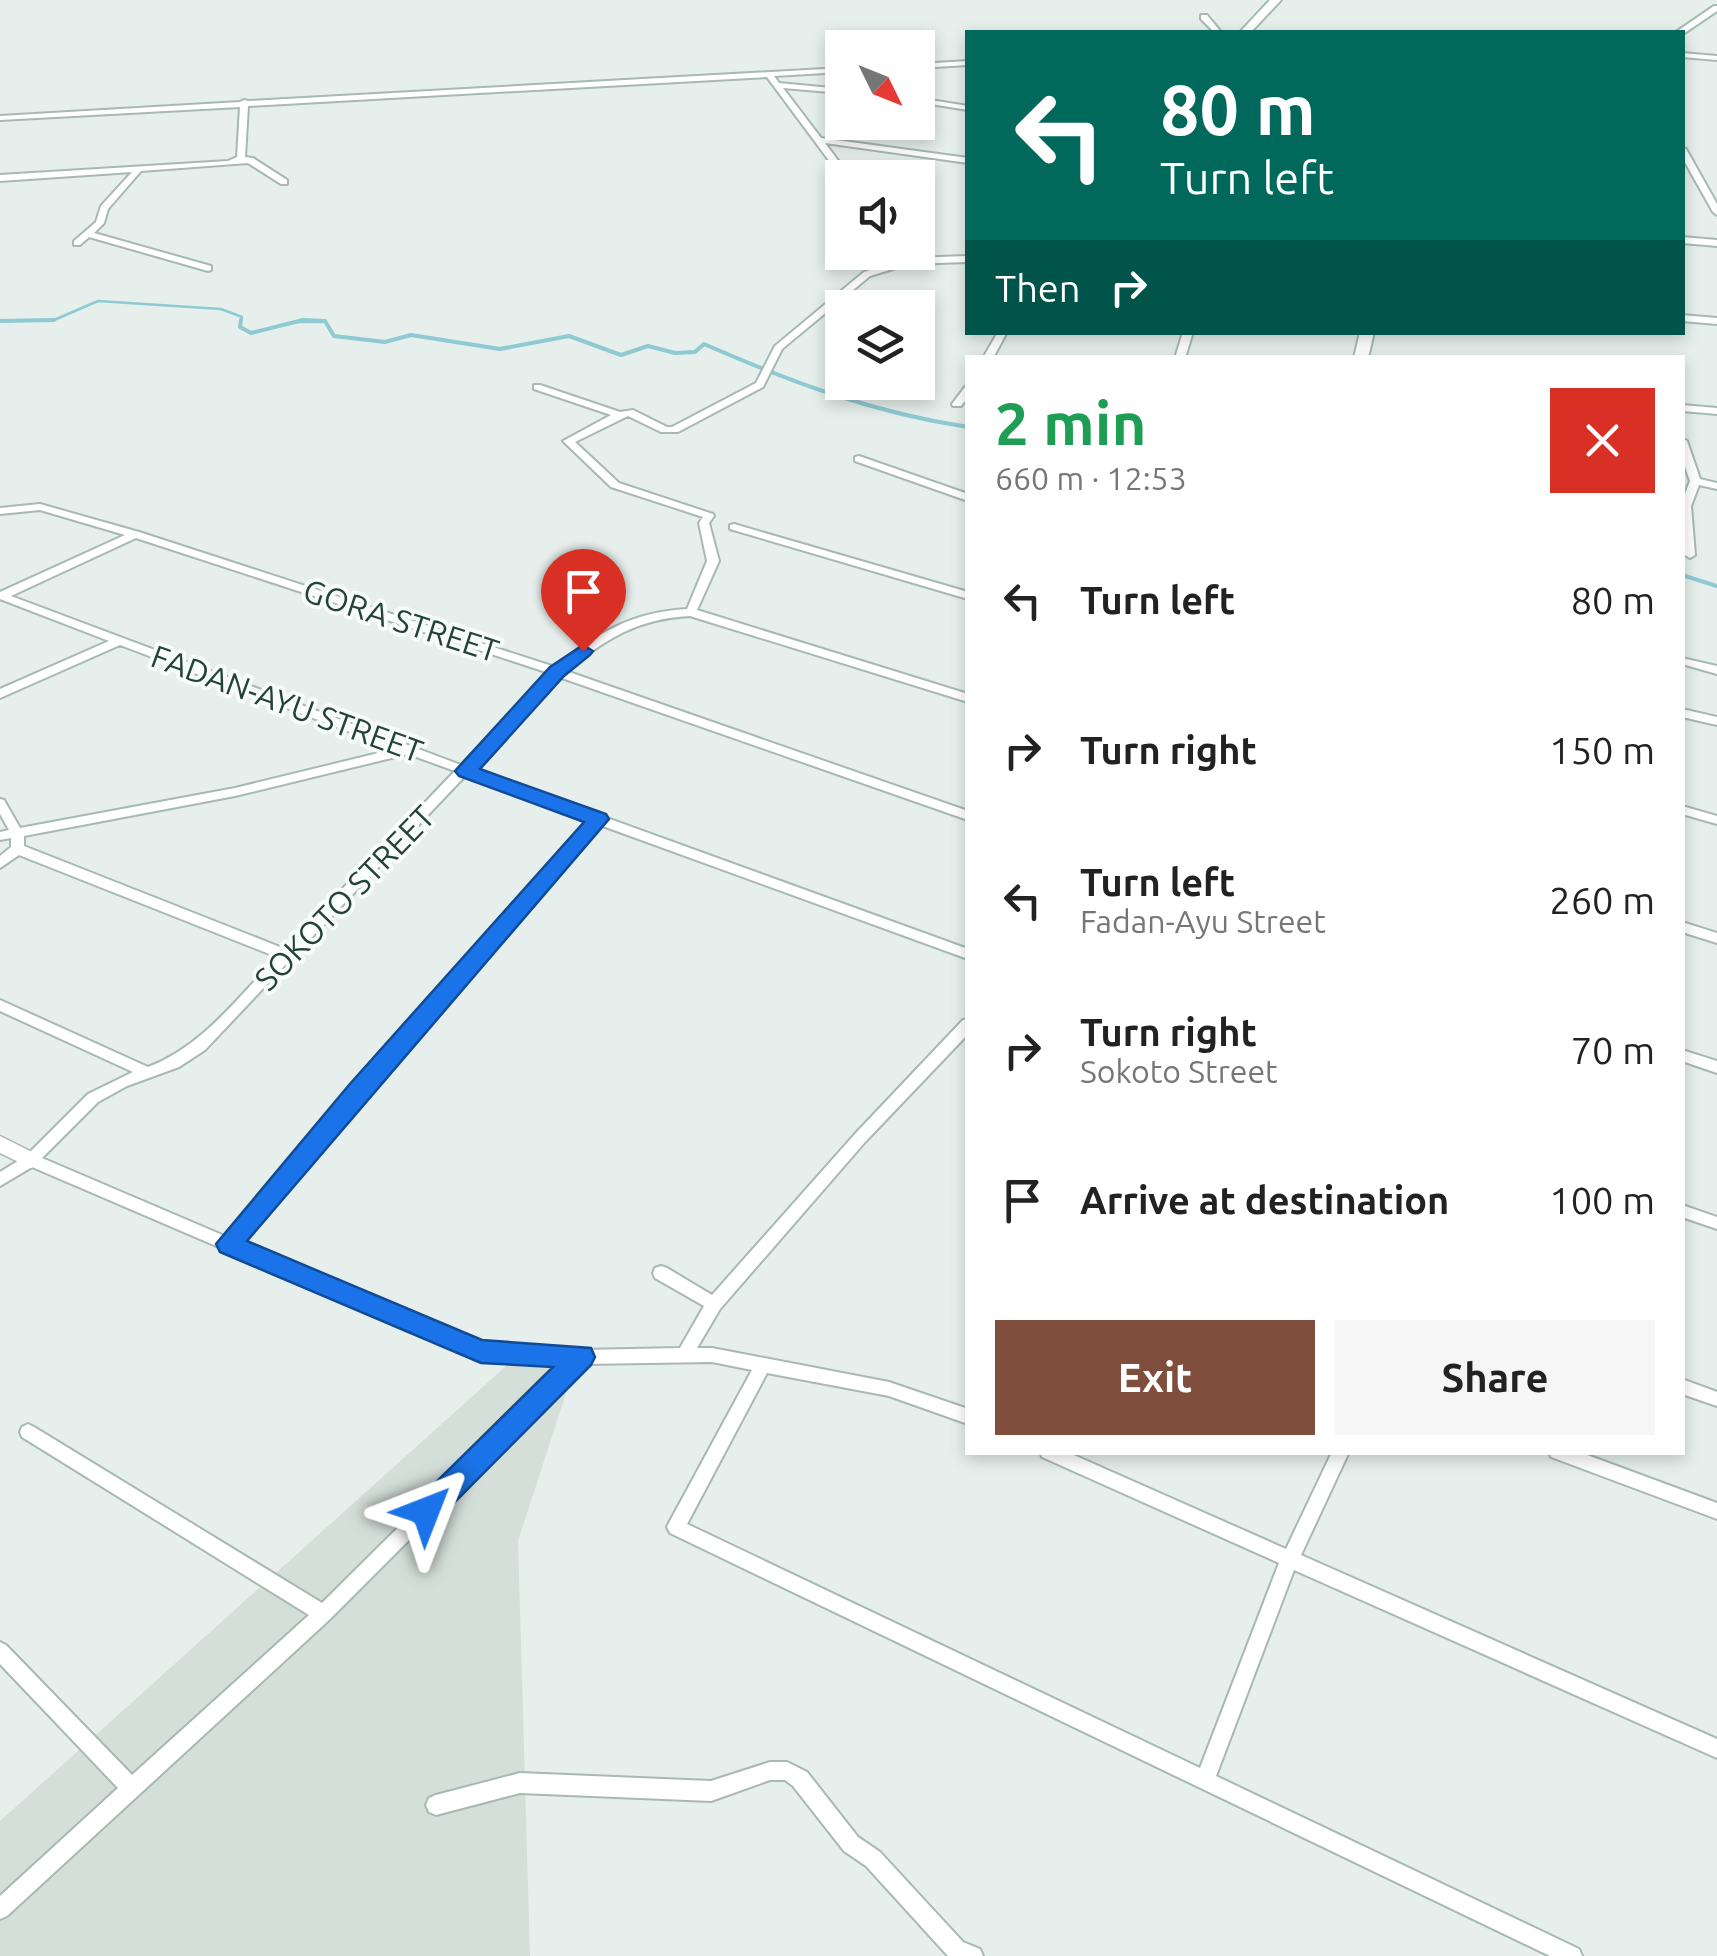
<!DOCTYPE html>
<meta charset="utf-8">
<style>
:root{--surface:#fff;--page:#f6f6f6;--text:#222;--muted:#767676;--accent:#804e3d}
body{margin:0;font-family:Ubuntu,sans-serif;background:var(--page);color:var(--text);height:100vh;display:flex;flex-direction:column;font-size:38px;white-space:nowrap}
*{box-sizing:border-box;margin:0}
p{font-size:32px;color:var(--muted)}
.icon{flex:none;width:55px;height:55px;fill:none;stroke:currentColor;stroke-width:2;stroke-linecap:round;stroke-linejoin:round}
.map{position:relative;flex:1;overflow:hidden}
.panel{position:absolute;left:965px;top:355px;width:720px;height:1100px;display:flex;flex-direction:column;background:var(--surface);border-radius:0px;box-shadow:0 5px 15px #0003}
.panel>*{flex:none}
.banner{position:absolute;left:965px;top:30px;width:720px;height:305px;border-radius:0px;box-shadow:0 5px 15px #0003;background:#00695c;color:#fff;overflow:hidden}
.needle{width:65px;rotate:133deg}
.controls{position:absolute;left:825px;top:30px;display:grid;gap:20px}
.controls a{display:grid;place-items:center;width:110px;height:110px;border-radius:0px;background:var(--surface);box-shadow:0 5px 15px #0003;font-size:50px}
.pin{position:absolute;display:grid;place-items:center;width:85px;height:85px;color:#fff;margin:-102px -42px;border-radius:50% 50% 50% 0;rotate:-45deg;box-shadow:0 0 10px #0007}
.pin .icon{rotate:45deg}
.me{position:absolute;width:110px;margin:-55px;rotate:45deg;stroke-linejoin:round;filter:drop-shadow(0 0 8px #0008)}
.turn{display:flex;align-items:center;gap:35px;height:210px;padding:0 30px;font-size:45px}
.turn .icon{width:130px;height:130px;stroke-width:2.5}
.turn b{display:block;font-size:70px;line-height:85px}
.then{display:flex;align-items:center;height:95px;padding:0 30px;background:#0003;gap:20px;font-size:38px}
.round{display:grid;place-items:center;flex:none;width:105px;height:105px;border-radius:0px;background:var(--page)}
.headline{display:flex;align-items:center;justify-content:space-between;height:170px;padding:0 30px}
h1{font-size:60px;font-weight:700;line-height:75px;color:#1e9e55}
.primary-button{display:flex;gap:20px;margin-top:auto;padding:20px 30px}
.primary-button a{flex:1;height:115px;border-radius:0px;background:var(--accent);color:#fff;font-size:40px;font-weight:700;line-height:115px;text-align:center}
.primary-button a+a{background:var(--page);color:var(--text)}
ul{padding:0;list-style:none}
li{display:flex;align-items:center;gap:30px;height:150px;padding:0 30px}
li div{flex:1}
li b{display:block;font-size:38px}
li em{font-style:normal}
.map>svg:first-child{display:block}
.built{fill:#d4dfda}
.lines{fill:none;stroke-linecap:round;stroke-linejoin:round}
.stream-far1{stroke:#8ec9d4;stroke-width:2.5}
.stream{stroke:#8ec9d4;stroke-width:4}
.minor-casing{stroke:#a8b8b2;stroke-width:4}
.tertiary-casing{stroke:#a8b8b2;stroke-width:3}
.secondary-casing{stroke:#a4bbb3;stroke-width:4}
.minor{fill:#fff;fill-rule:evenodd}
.tertiary{fill:#fff;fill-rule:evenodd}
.secondary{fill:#fff;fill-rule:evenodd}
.route{fill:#1a73e8;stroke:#114b97;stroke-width:2.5}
.labels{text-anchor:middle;stroke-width:8;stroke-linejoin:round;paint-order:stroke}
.street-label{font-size:32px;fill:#24423a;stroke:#f7fbf9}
</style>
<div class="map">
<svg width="1717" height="1956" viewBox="0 0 1717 1956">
<rect width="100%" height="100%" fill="#e6efeb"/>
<path class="built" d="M515,1358L572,1375L518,1541L530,1956H0V1821Z"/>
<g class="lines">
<path class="stream-far1" d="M0,321L54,320L98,301L221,309L242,317L241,322
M293,322H326"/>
<path class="stream" d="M241,320L240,327L251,333L303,320L325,321L334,336L385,342L411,335L500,349L569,336L621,355L648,346L675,353L695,352L704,344C791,382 874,413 968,427
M0,321L54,320
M1682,575L1717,586"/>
<defs>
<path id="minor" d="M1714,6H1717V11L1683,34L1676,32Z
M1201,15H1207L1221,32H1214L1201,19Z
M1682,53L1717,56V60L1682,57Z
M968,61V65L918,68V64Z
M842,68V72L774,76L779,83L842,89V93L783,88L821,138L968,158V163L825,143L851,178H842L767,77L248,106L245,157L253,158L287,180V184H281L248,163L141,171L108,209L104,223L94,233L211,266V270L208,271L89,237L80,245H74V241L96,222L101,206L132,172L0,181V175L228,161L237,157L240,107L0,120V116L240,102L244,100L248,101Z
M918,98L968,106V110L918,102Z
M1682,147L1686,149L1717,204V215L1713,212L1682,157Z
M1682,237L1717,240V246L1682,243Z
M968,256V262L909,264L870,276L782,349L763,387L678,432H661L628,416L575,442L619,483L713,514L714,516L709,523L719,561L697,610L968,694V702L690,616C637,619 607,638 566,671L968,811V820L559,677L472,769L968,949V959L600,825L363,1095L240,1242L482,1345L581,1350L680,1348L704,1306L655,1278L653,1273L655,1268L661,1266L667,1268L712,1295L855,1134L963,1020L968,1019V1034L865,1142L720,1309L697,1348H712L889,1382L968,1409V1424L889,1396L767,1373L687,1524L1200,1768L1279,1563L1042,1457L1040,1452H1067L1286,1549L1332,1452H1349L1301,1555L1717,1739V1758L1294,1570L1216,1776L1579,1949L1582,1956H1550L670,1533L667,1527L670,1521L752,1370L712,1362L585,1364L329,1620L7,1916L0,1919V1896L118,1788L0,1664V1642L6,1645L132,1775L309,1615L22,1437L20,1432L22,1427L28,1424L34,1427L322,1603L564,1363L475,1357L32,1167L0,1186V1172L26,1156L88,1094L133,1072L0,1011V1000L148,1067C202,1047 238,997 277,957L19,855L0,868V856L11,847V838L0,840V832L9,830L0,814V799L4,800L20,828L235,788L395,749L120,645L0,698V689L109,641L0,599V592L125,535L40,510L0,514V508L40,504L139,532L555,667C598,633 631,612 687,609L707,561L699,523L703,517L611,487L563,441L611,415L534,389V385H540L620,412L633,410L667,427H672L756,383L775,346L864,272L908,258ZM136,538L549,673L461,765L11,596ZM408,754L455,771L285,949L24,846V836L235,796ZM466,775L589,821L353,1087L227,1237L42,1158L98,1102L127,1086L179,1067L205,1050L289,961L294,960L295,955Z
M1682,315L1717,318V324L1682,321Z
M998,332H1007L993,358H983Z
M1183,332H1193L1185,358H1175Z
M968,386V397L961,406H953L952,404L965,387Z
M1682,405L1717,408V414L1682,411Z
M1682,438L1687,441L1700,479L1717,483V489L1699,485L1691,506L1695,555L1690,558L1685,555L1682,501L1690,481L1682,458Z
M859,456L968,494V501L855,461V457Z
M734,524L968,592V599L730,529V525Z
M1682,658L1717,666V674L1682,664Z
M1682,709L1717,717V725L1682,717Z
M1682,806L1717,816V824L1682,814Z
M1682,922L1717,933V943L1682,932Z
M1682,1050L1717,1061V1073L1682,1061Z
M1682,1205L1717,1217V1229L1682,1217Z
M1682,1379L1717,1392V1406L1682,1394Z
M1549,1452H1579L1717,1503V1519L1551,1457Z
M770,1762H787L807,1772L858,1837L880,1852L963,1942L980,1949L983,1956H948L866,1866L844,1851L793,1786L785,1780H770L711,1801L520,1793L436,1815L429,1812L426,1805L429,1798L436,1795L520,1773L711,1781Z"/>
<path id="tertiary" d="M0,1136L38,1155L41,1160L38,1165L31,1168L0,1153Z"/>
<path id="secondary" d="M1270,0H1281L1251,32H1240Z
M1360,332H1374L1368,358H1354Z"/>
</defs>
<use href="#minor" class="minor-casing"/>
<use href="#tertiary" class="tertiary-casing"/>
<use href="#secondary" class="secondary-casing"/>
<use href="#minor" class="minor"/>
<use href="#tertiary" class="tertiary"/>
<use href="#secondary" class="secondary"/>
</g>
<path class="route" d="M583,645L593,651L590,655L564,676L480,769L606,814L609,819L247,1241L482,1340L591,1348L595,1357L591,1365L437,1520L426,1524L416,1520L412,1511L416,1502L553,1367L481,1363L220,1252L216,1244L349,1085L584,822L459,776L455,771L550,667Z"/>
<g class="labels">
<g class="street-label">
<text transform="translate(401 621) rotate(18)" y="11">GORA STREET</text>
<text transform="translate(287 704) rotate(20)" y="11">FADAN-AYU STREET</text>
<text transform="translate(345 898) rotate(-46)" y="11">SOKOTO STREET</text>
</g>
</g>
</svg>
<div class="controls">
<a><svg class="needle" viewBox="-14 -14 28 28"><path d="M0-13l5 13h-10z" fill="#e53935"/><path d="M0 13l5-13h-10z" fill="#767676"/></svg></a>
<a><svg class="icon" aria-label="sound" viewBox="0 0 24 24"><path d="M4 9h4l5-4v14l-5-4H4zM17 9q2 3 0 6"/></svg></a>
<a><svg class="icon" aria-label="layers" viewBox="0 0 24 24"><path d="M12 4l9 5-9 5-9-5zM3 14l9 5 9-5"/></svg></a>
</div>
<div class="pin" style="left:583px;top:651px;background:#d93025"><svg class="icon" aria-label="arrive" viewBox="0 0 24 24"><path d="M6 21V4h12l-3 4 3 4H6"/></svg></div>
<svg class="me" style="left:426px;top:1511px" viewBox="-20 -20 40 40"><path d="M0-17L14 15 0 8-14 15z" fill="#1a73e8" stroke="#fff" stroke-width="4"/></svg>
<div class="banner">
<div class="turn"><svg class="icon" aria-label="left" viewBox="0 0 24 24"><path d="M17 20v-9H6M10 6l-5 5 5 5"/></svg><div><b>80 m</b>Turn left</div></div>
<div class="then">Then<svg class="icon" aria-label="right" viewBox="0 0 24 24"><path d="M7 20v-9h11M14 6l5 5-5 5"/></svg></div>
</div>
<section class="panel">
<div class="headline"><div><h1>2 min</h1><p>660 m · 12:53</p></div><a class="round" style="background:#d93025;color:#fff"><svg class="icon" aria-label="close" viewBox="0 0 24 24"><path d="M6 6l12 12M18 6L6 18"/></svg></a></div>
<ul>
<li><svg class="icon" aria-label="left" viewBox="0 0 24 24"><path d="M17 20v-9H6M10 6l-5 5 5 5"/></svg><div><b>Turn left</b></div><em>80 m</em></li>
<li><svg class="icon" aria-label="right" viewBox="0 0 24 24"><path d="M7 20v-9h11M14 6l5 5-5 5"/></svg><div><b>Turn right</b></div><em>150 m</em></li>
<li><svg class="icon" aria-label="left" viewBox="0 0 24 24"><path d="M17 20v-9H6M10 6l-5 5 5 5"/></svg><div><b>Turn left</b><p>Fadan-Ayu Street</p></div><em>260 m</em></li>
<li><svg class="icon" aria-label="right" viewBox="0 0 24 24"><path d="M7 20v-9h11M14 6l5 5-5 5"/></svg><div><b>Turn right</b><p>Sokoto Street</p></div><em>70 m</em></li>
<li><svg class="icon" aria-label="arrive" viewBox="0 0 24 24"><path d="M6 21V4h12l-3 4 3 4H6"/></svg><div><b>Arrive at destination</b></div><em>100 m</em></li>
</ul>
<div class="primary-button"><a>Exit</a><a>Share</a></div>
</section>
</div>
